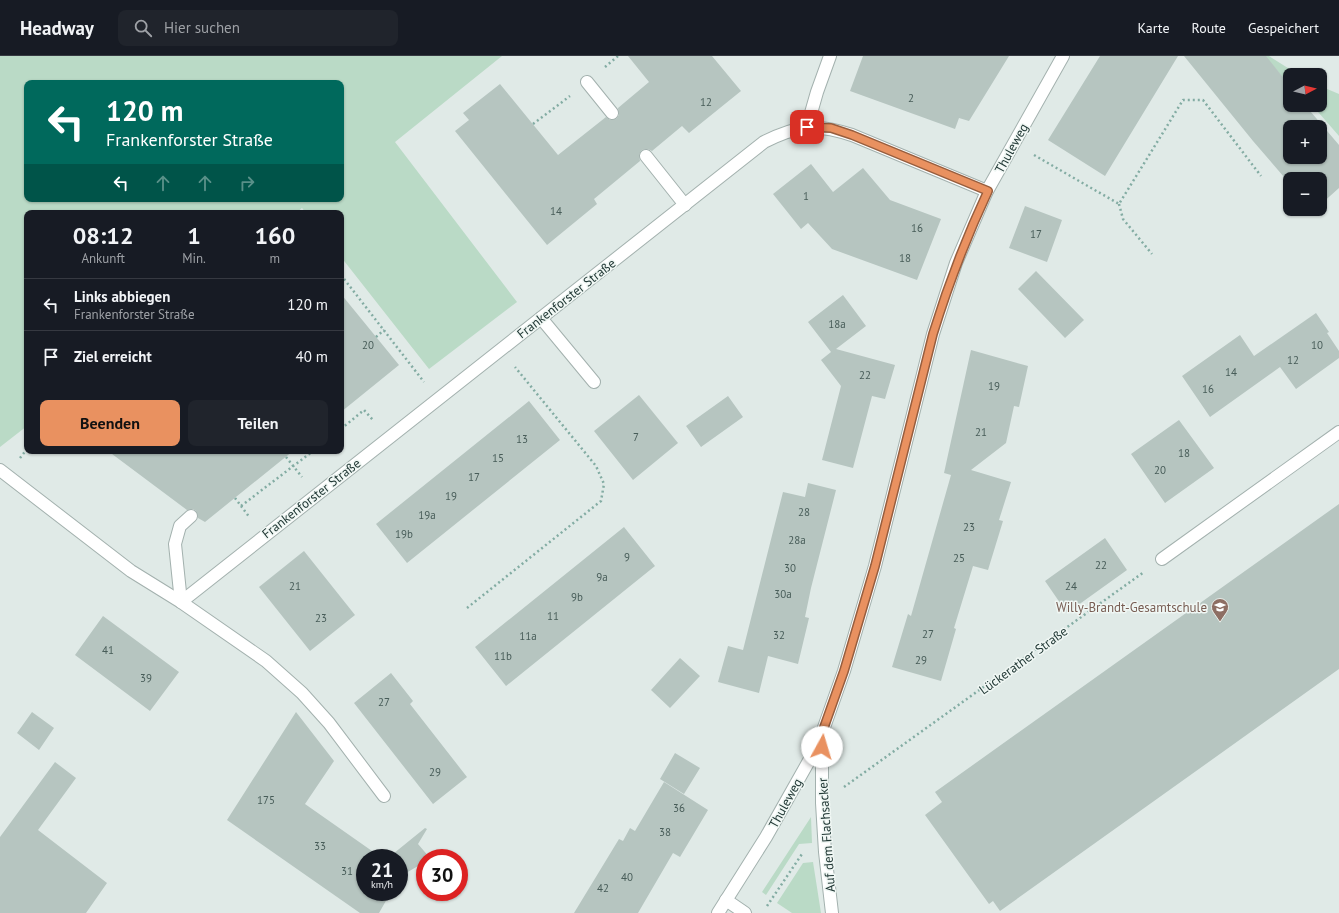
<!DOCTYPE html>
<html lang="de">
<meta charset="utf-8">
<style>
:root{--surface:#171b24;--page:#20242c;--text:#f1f3f6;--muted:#9ea1a6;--line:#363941;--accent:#e99160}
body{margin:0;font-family:"PT Sans",sans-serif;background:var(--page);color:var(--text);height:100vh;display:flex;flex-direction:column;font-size:15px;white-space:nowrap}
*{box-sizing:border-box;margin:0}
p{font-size:13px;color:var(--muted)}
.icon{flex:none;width:22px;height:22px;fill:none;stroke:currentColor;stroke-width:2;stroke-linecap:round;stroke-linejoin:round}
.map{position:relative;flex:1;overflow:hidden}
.panel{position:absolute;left:24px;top:154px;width:320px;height:244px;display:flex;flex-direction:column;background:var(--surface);border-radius:8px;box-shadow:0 1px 3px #0004}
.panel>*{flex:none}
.top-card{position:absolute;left:24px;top:24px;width:320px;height:122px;border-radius:8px;box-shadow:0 1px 3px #0004;background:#00695c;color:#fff;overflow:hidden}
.needle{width:26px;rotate:83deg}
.buttons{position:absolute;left:1283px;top:12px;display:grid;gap:8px}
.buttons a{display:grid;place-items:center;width:44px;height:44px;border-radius:8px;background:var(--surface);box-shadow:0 1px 3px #0004;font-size:20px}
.speed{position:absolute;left:356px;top:793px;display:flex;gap:8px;font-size:20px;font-weight:700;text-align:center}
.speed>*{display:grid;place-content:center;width:52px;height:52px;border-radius:50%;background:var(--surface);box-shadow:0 1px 3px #0004;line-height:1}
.speed small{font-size:10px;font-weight:400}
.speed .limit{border:6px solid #d22;background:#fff;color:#111}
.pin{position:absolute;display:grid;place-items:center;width:34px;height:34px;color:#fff;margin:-17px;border-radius:8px;box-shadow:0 2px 6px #0006}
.me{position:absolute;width:44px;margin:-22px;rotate:6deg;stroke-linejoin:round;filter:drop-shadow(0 0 3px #0008)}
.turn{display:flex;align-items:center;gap:14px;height:84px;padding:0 16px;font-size:18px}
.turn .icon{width:52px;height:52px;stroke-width:2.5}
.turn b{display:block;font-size:28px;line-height:34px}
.lanes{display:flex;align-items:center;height:38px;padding:0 16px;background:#0003;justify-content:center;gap:20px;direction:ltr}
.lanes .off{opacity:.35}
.eta{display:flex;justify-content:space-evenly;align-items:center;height:68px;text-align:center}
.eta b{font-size:24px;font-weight:800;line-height:28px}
.action{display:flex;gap:8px;margin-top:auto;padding:8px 16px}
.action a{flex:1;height:46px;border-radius:8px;background:var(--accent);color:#111;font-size:16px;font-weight:800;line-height:46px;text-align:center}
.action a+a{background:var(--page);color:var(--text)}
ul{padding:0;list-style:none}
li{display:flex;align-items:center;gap:12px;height:52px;padding:0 16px;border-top:1px solid var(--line)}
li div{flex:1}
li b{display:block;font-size:15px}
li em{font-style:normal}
header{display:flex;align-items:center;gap:24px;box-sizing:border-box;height:56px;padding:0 20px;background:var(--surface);border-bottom:1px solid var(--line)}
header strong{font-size:19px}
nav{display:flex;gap:22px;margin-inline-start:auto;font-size:14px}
.search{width:280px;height:36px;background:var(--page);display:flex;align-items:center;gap:10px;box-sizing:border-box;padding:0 14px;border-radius:8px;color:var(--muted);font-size:15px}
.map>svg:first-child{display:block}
.green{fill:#badac6;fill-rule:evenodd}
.building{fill:#b6c5c0;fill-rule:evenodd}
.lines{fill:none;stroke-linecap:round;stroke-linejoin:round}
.service-casing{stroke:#a3b1ae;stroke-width:14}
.minor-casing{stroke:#a3b1ae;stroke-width:14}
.tertiary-casing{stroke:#a3b1ae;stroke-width:14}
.path{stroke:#83aca3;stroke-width:2.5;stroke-dasharray:2 3;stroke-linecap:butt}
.service{stroke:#fff;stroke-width:12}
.minor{stroke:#fff;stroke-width:12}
.tertiary{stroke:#fff;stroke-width:12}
.route-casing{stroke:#975e3e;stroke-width:10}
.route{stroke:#e99160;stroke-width:7}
.labels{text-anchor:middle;stroke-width:3;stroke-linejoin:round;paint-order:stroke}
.number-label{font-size:11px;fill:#475c58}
.street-label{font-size:13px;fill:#223936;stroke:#f0f7f4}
.education-label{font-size:13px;fill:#785e54;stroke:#f0f7f4;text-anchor:end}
</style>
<header>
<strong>Headway</strong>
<div class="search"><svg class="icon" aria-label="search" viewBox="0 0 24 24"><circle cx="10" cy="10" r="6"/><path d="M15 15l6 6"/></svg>Hier suchen</div>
<nav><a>Karte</a><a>Route</a><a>Gespeichert</a></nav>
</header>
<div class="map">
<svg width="1339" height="857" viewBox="0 0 1339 857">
<rect width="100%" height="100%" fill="#e0eae7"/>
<path class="green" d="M0,0H502L395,86L517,246L429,313L341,201V157H306L302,152L296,157H27V370L0,391ZM27,27H341V143H27Z
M1265,0H1269L1299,19H1290V30Z
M1320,30L1339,38V80L1312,49H1320Z
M811,761L812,787L799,788L766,839L762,836Z
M813,806L821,857H792L777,847L803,807Z"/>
<path class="building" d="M628,0H712L741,35L689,77L682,70L652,95L648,93L642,94L639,98L640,105L594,143L597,148L547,189L455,75L469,64L463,57L500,28L558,99L606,61L610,64L616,63L619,59L618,52L649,26Z
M863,0H1009L969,65L959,62L955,73L850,35Z
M1100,0H1178L1105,120L1048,84Z
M1184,0H1266L1290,30V49H1305L1339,89V132L1320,149V123H1290V128L1253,85ZM1290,71H1320V101H1290Z
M811,108L833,136L863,112L890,144L941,163L917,224L832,193L808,167L801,173L773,138Z
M1025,150L1062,164L1047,206L1009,192Z
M1036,215L1084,264L1065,282L1018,233Z
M341,238L399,309L341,356Z
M843,239L866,270L836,293L895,309L885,343L872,340L853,412L822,404L841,330L821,304L831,296L808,266Z
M1316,257L1329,276L1327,277L1339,295V302L1296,333L1280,311L1210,361L1182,320L1240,279L1254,300Z
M971,294L1028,310L1019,351L1014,350L1006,387L971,414L1011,426L999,464L1003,465L988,514L973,510L954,572L956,573L941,625L892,611L908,558L911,560L951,419L944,417Z
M639,339L678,387L633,424L594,375Z
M728,340L743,361L701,391L686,370Z
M529,345L560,384L407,507L376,468Z
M1179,364L1214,412L1165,447L1131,398Z
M108,395H293L205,466L198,462L196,455L193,453L187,454Z
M808,427L836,434L811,532L805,561L809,562L798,608L768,600L759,637L718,626L728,590L743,594L783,436L805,441Z
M1339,448V613L1000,855L993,845L989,848L925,759L942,746L935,736Z
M624,471L655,510L506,630L475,591Z
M1105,482L1127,514L1067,557L1045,525Z
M304,495L355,559L310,595L259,531Z
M103,560L179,616L150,655L75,599Z
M680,602L700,620L670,652L651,634Z
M391,617L413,645L410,648L467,721L433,748L354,647Z
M32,656L54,672L39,694L17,677Z
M296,656L334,705L305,748L382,802H365V836H391L379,857H360L227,764Z
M675,697L700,712L684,738L660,723Z
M55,706L76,722L38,774L107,827L86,857H0V781Z
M664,726L708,754L680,801L673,797L638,857H574L619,783L623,785L630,772L635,775Z
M425,772L427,773L418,788L430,802H425V806L399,821V802H388Z"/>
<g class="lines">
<defs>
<path id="service" d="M587,26L612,57
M807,71L817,36L830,0
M646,100L685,149
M541,262L594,326
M181,546L175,488L180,470L191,460"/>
<path id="minor" d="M0,414L131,515L181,546L266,605L302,637L329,667L384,740
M1162,503L1339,376
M181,546L764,86C798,69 816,67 852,79L987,135
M822,677V747L825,796L832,857
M726,844L745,857"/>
<path id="tertiary" d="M718,857L766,781L810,703L822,677L844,615L875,510L933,278L956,207L987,135L1063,0"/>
</defs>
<use href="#service" class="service-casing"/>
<use href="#minor" class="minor-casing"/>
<use href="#tertiary" class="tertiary-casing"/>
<path class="path" d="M605,11L618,0
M533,68L570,40
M1034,99L1119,148L1183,44H1203L1261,120
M1119,148L1123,163L1152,198
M341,219L424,326
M376,281L384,274
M341,373L364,354L373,364
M286,401L302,421
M20,402L27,393
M235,442L241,450L313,395
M241,450L250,462
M467,552L601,445L604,428L596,410L515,311
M844,731L1144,516
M767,850L802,798"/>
<use href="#service" class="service"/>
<use href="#minor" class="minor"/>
<use href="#tertiary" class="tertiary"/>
</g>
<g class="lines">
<defs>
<path id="route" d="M807,71L831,72L852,79L988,135C966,182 948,229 933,278L875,510L844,615L822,677V691"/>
</defs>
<use href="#route" class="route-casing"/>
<use href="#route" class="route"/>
</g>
<defs>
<symbol id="school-pin" viewBox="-11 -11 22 30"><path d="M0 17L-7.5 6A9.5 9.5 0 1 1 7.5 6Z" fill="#8d6e63" stroke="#f0f7f4"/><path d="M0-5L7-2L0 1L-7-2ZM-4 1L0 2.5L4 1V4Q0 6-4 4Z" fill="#fff"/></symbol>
</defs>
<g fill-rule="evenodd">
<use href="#school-pin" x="1210" y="541" width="20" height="27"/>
</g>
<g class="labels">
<g class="number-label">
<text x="911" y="46">2</text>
<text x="706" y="50">12</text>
<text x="806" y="144">1</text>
<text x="556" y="159">14</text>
<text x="917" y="176">16</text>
<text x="1036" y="182">17</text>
<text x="905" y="206">18</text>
<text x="837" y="272">18a</text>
<text x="368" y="293">20</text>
<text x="1317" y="293">10</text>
<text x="1293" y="308">12</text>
<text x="1231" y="320">14</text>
<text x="865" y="323">22</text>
<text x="994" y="334">19</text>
<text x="1208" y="337">16</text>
<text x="981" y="380">21</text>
<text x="636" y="385">7</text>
<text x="522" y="387">13</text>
<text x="1184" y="401">18</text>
<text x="498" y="406">15</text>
<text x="1160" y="418">20</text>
<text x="474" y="425">17</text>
<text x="451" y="444">19</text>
<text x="804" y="460">28</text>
<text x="427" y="463">19a</text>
<text x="969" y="475">23</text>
<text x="404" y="482">19b</text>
<text x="797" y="488">28a</text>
<text x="627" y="505">9</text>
<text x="959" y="506">25</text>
<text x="1101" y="513">22</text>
<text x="790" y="516">30</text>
<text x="602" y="525">9a</text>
<text x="295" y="534">21</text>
<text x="1071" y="534">24</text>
<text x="783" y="542">30a</text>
<text x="577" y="545">9b</text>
<text x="553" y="564">11</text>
<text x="321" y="566">23</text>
<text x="928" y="582">27</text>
<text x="779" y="583">32</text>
<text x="528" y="584">11a</text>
<text x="108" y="598">41</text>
<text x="503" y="604">11b</text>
<text x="921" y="608">29</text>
<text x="146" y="626">39</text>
<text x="384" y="650">27</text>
<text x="435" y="720">29</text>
<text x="266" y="748">175</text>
<text x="679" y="756">36</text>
<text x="665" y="780">38</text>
<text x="320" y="794">33</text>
<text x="347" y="819">31</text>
<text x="627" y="825">40</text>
<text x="603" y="836">42</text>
</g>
<g class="street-label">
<text transform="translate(1011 92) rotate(-61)" y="5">Thuleweg</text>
<text transform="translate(566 242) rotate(-38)" y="5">Frankenforster Straße</text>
<text transform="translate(311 442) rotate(-38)" y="5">Frankenforster Straße</text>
<text transform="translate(1023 604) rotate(-36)" y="5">Lückerather Straße</text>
<text transform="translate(785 747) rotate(-61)" y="5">Thuleweg</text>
<text transform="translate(826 779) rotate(-94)" y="5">Auf dem Flachsacker</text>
</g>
<g class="education-label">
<text x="1207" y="556">Willy-Brandt-Gesamtschule</text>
</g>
</g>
</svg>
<div class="buttons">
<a><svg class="needle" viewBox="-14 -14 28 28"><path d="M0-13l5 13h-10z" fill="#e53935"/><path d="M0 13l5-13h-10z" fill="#9ea1a6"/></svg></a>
<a>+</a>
<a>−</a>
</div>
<div class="speed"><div>21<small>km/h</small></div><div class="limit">30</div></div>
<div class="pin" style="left:807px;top:71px;background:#d93025"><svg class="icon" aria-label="arrive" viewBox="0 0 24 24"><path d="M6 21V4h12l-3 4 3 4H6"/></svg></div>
<svg class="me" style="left:822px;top:691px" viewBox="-20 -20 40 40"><circle r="19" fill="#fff"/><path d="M0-13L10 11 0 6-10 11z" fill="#e99160"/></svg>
<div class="top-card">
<div class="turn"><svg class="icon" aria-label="left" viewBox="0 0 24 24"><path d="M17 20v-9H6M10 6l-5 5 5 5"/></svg><div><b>120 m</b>Frankenforster Straße</div></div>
<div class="lanes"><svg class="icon" aria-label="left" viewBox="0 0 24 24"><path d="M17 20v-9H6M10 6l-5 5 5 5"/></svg><svg class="icon off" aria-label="ahead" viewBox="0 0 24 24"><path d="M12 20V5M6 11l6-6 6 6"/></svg><svg class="icon off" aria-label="ahead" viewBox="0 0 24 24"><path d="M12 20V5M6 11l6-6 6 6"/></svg><svg class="icon off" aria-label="right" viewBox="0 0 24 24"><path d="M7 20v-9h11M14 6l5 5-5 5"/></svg></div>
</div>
<section class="panel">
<div class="eta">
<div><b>08:12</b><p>Ankunft</p></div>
<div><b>1</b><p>Min.</p></div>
<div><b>160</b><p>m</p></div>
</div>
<ul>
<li><svg class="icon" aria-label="left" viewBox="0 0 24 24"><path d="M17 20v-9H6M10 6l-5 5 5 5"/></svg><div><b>Links abbiegen</b><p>Frankenforster Straße</p></div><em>120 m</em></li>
<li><svg class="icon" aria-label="arrive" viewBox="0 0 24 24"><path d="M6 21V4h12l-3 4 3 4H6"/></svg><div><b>Ziel erreicht</b></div><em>40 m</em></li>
</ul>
<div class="action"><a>Beenden</a><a>Teilen</a></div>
</section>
</div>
